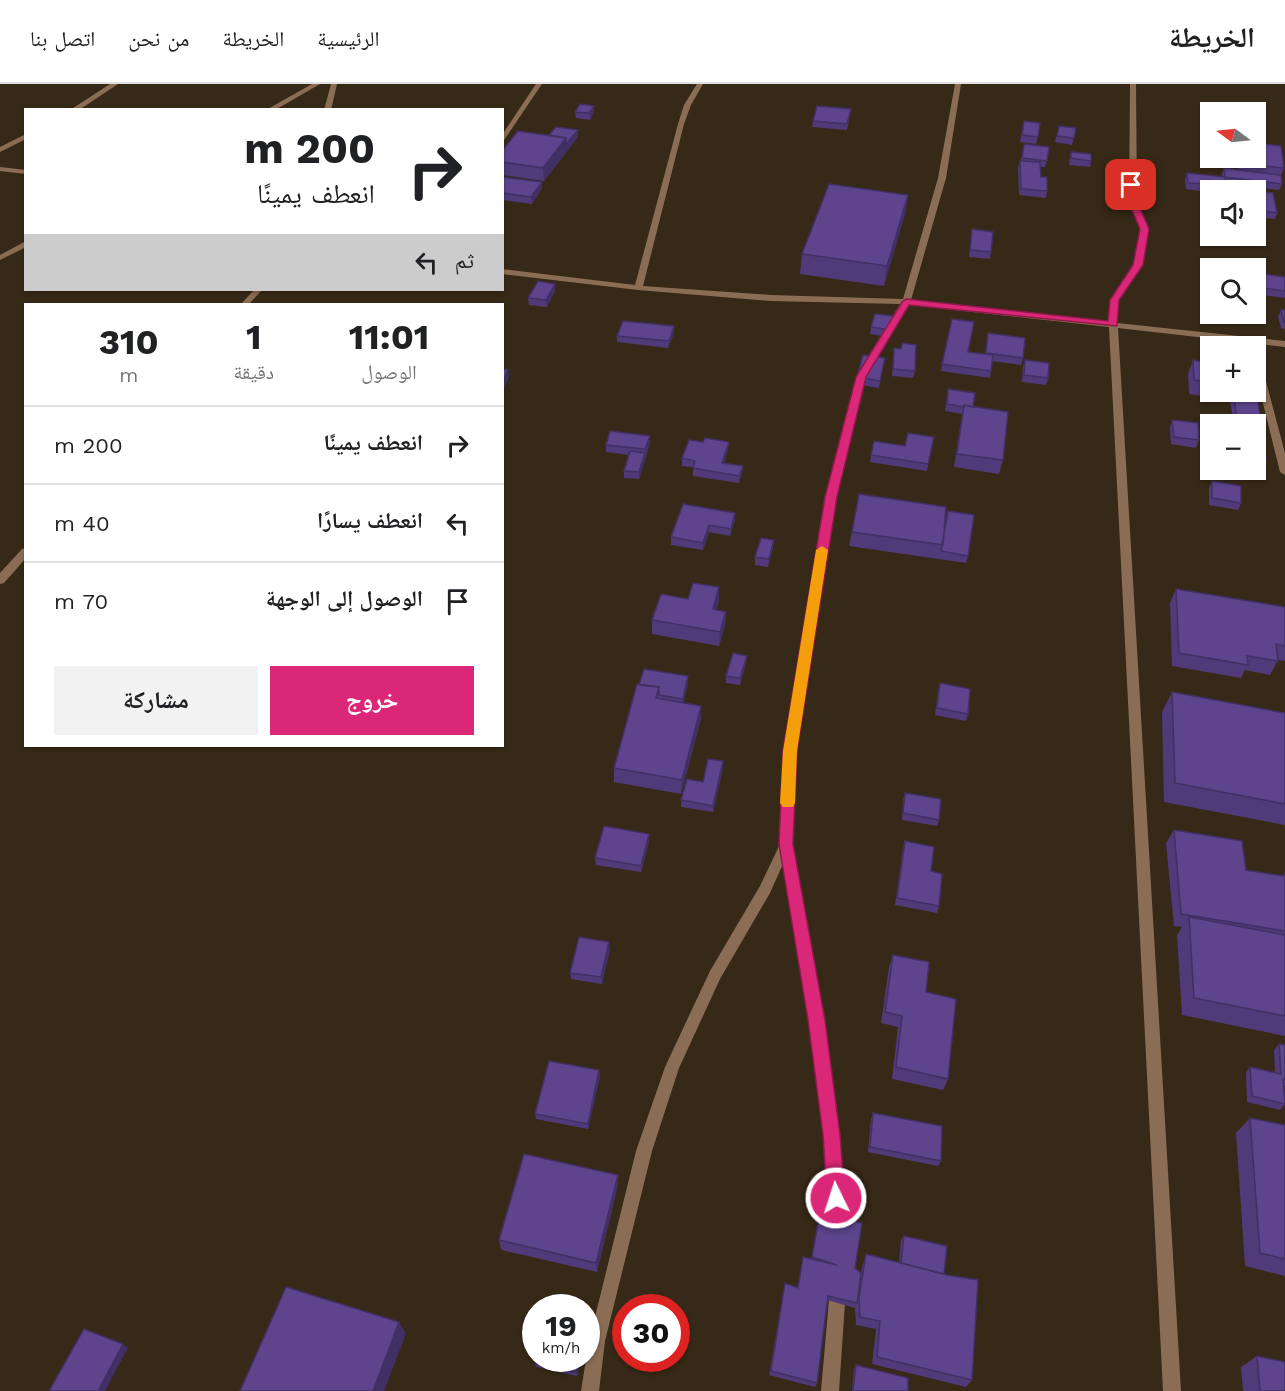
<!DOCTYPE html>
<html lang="ar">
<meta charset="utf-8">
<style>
:root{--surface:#fff;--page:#f2f2f2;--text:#202124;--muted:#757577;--line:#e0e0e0;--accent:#db2777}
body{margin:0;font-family:"Work Sans","Noto Naskh Arabic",sans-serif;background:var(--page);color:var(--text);direction:rtl;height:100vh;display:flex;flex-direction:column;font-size:22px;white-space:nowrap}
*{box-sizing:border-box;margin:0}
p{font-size:20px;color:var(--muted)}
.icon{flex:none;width:33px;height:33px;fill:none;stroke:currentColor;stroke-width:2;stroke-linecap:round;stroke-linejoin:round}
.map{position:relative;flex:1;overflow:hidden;direction:ltr}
.details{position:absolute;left:24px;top:219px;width:480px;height:444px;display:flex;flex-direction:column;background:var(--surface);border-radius:0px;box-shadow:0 2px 4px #0004;direction:rtl}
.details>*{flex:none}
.top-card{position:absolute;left:24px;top:24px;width:480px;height:183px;border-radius:0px;box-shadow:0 2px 4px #0004;direction:rtl;background:#fff;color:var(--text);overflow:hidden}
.needle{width:39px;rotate:285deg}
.controls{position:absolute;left:1200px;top:18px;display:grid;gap:12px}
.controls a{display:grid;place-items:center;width:66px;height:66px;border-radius:0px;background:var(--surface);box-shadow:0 2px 4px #0004;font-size:30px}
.speed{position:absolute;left:522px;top:1210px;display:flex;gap:12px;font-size:30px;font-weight:700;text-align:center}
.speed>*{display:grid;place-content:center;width:78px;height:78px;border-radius:50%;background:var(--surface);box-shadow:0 2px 4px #0004;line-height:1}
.speed small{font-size:15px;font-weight:400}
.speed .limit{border:9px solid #d22;background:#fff;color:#111}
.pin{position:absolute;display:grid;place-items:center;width:51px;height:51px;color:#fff;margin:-26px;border-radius:12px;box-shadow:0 3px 9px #0006}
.me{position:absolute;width:66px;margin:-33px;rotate:356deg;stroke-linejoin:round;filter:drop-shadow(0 0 4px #0008)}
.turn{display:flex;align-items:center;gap:21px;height:126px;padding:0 30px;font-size:27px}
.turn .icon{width:78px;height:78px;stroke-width:2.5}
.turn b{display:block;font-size:42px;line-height:51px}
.then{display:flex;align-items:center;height:57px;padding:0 30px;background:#0003;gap:12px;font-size:22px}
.eta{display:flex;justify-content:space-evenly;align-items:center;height:102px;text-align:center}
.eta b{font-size:36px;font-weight:700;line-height:42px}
.cta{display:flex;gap:12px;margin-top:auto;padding:12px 30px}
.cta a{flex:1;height:69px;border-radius:0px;background:var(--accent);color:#fff;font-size:24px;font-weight:700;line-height:69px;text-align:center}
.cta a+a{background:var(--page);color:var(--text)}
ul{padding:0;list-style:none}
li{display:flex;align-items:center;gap:18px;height:78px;padding:0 30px;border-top:2px solid var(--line)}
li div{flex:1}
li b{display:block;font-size:22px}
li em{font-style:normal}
header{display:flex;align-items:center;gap:36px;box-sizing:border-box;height:84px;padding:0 30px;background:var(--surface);border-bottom:2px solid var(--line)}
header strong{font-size:28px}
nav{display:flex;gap:33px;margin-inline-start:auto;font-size:21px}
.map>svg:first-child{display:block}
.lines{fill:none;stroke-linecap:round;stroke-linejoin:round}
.street{fill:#8b6d55;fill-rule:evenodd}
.wall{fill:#503a79}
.shaded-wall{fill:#413063}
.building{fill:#5d448d;stroke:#413063;stroke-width:1.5}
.route{fill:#db2777;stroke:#8e194d;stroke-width:1.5}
.slow{fill:#f59e0b}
</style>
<header>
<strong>الخريطة</strong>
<nav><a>الرئيسية</a><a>الخريطة</a><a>من نحن</a><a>اتصل بنا</a></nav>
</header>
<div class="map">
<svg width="1285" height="1307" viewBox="0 0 1285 1307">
<rect width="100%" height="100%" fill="#372917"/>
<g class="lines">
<path class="street" d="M110,0H118L79,26H70Z
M312,0H320L275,26H266Z
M331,0H337L331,26H324Z
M536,0H542L502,59V51Z
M697,0H703L691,21L684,40L643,202L771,211L903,215L938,94L955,0H961L946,94L911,216L1109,238L1111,216L1134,181L1141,145L1129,119L1130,0H1136L1137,119L1149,145L1142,181L1119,216L1117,239L1285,257V263L1118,244L1181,1307H1163L1109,243L909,221L866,293L836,413L796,667L792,760L824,936L840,1051L846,1148L844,1154L838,1156L832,1154L830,1148L824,1051L810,936L783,780L770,809L720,895L679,984L652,1067L605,1257L599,1307H581L589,1257L636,1067L665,983L710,887L760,802L780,760L784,667L826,413L856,293L900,220L771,217L638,206L502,190V185L635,201L678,40L684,21Z
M26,50V55L0,68V63Z
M0,83L26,86V90L0,87Z
M26,157V163L0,176V171Z
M254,206H262L249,220H241Z
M1256,272L1260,275L1285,369V391L1280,388L1256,291Z
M26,464V474L4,499L0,500V489L22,465Z
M838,1196L844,1198L846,1204L839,1307H821L830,1204L832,1198Z"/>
</g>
<path class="wall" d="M575,28H594L590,36L576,34Z
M850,31L847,46L812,43L813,37Z
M1024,37L1038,53L1036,60L1020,58Z
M1059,42L1076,44L1072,61L1055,58Z
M549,51L578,53L544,97L502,91V67Z
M1024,60L1047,77L1045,83H1040L1041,93L1047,107L1046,114L1019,111L1018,83L1020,77H1021Z
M1071,68L1091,77L1090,83L1069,81L1070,74Z
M1239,74H1256L1284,84L1281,91L1282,100L1279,106L1225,100L1210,106V120L1202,119L1200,107L1186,105L1185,96L1187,89L1222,93V90L1224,84L1239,86Z
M503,93L542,104L532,120L502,116Z
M1256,107L1277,129L1275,135L1256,133Z
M908,111L905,130L884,202L800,190L802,170Z
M972,145L991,168L990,175L969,173Z
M1256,189L1285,193V214L1256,210Z
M555,207L547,223L529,221L528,214Z
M1281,226H1285V245L1281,244L1278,233Z
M952,235L968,268L985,270L988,249L1023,274L1021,281L992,277L990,294L941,287Z
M893,239L889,253L870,250L871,243Z
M674,242V249L668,264L617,258V252Z
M894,264L915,287L913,294L892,292Z
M885,274L879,304L856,300L857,293Z
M1025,276L1048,294L1046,301L1022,298L1023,283Z
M1193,276L1210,279V308H1256V285L1260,305L1257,312L1262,344L1261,347L1266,375L1263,382L1256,381V340H1234L1230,316L1189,310L1188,290Z
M948,305L973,323L1003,376L999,390L954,383L962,330L945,327Z
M1172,336L1199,356L1196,364L1171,360L1170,343Z
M934,353L927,387L870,378L871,371L905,362Z
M650,359L639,395L624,394V387L629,371L606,368V361Z
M728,365L724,379L743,382L742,389L739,399L693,392V383L682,382V374Z
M1212,397L1241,419L1238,426L1209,421V404Z
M859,410L944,451L968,472L966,479L849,462Z
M683,420L735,436L730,452L709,448L703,466L671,461V453Z
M773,463L768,483L755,481V473Z
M1176,505L1285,523V577L1278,576L1270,591L1245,586L1241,594L1172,582L1170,519Z
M688,515L719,517L716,526L726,528L725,541L719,562L652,550V536Z
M746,579L740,601L726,599V592Z
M688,592V599L683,619L701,622V635L681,710L614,698V684L639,601Z
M940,599L968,630L966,637L935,631L938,606Z
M1172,608L1285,629V741L1164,718L1162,628Z
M723,677V684L713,728L681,723V716L703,698Z
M905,709L939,736L937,742L902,736L903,716Z
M1174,746L1246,786L1282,792L1285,788V952L1182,931L1177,851L1182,843L1174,842L1166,759Z
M649,750V757L641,788L596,781L595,774Z
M905,757L931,787L939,822L937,829L895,821L903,764Z
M610,865L602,900L571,895L570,889Z
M893,871L926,908L948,995L943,1006L892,995L898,943L881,939L889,883Z
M1279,960L1285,961V1002H1284L1285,1020L1280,1026L1247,1018L1246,988L1250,983L1275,988L1274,966Z
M600,992L588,1045L536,1035L535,1030Z
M873,1029L941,1077L938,1082L868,1068L871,1035Z
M1250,1034L1285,1041V1192L1245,1182L1236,1049Z
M618,1091V1101L597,1188L501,1166L499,1156Z
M820,1128L855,1184L861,1189L863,1180L866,1170L899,1179L901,1156L904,1152L944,1190L972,1296L966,1303L872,1280L876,1245L856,1241L855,1224L827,1216L817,1299L815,1303L769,1291L785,1199L798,1204L803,1173L811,1175Z
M1257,1272L1285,1307H1243L1241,1283Z
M580,1275L577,1292L536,1283L535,1279Z
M856,1281L908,1307H852L854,1285Z"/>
<path class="shaded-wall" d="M594,22V28L590,36L589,29Z
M578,46V53L544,97L543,84L566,54Z
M542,98V104L532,120L531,113Z
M908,111L905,130L884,202L887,182Z
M555,200V207L547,223L546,216Z
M674,242V249L668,264L669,257Z
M508,286L509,293L503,307L502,299Z
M650,352V359L645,372V365Z
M729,358L728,365L722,386V379Z
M645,369V376L639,395V388Z
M743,382L742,389L739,399V392Z
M735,429V436L730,452L731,445Z
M709,441V448L703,466V459Z
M774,456L773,463L768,483L769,475Z
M719,503V517L712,539L713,525Z
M726,528L725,541L719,562L720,548Z
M747,572L746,579L740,601V594Z
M688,592V599L683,622V615Z
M701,622V635L681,710L682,696Z
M723,677V684L713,728V722Z
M649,750V757L641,788V782Z
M609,858L610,865L602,900L601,893Z
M599,986L600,992L588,1045V1040Z
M618,1091V1101L597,1188L596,1179Z
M399,1238L406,1250L384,1307H373Z
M123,1260L128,1264L105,1307H98Z
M579,1275H580L577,1292L576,1288Z"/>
<path class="building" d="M580,20L594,22L589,29L575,28Z
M817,22L851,25L847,40L813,37Z
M1024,37L1040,39L1038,53L1022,51Z
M1059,42L1076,44L1074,54L1057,52Z
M556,43L578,46L566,60V54L549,51Z
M518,47L566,54L543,84L502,78V67Z
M1256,59L1281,62L1284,84L1245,80L1244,74H1256Z
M1024,60L1049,63L1047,77L1022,74Z
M1071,68L1091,70V77L1071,74Z
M1020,77L1040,78L1041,93H1047V107L1021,105Z
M1224,84L1281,91L1282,100L1225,93V103L1254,106H1210V113L1204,112L1202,100L1188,99L1187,89L1225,93Z
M502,93H503L542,98L531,113L502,109Z
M829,100L908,111L887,182L802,170Z
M1256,107L1273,109L1277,129L1256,126Z
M972,145L993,148L991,168L970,166Z
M1256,189L1285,193V207L1256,203Z
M538,197L555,200L546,216L528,214Z
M1281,226H1285V238H1284Z
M875,230L894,232L890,246L871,243Z
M952,235L974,238L968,268L993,271L991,287L942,280Z
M623,237L674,242L669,257L617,252Z
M988,249L1025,254L1023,274L986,269Z
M902,259L916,261L915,287L893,285L894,264L901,265Z
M863,271L885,274L880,297L857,293Z
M1025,276L1049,279L1048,294L1024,291Z
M1193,276L1210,279V298L1194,296Z
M502,285L508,286L502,299Z
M1256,285H1257L1260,305L1256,304Z
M948,305L975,309L973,323L964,321V323L947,320Z
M1233,308L1257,312L1262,344L1256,343V340H1238Z
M964,321L1008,328L1003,376L957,370Z
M1172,336L1198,339L1199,356L1174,353Z
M1256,345H1261L1266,375L1256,374Z
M610,347L650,352L645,365L606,361Z
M908,349L934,353L928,380L871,371L874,357L905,362Z
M705,354L729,358L722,379L743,382L739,392L693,384L695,377L682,374L689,356L703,358Z
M630,367L645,369L639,388L624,387Z
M1212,397L1241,402V419L1212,414Z
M859,410L946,423L943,461L852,448Z
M683,420L735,429L731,445L709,441L703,459L671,453Z
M948,427L974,431L968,472L941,467Z
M761,454L774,456L769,475L755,473Z
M693,499L719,503L713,525L726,528L720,548L652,536L661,510L688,515Z
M1176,505L1285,523V562L1276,560L1278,577L1247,572L1248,581L1179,569Z
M733,569L747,572L740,594L726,592Z
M644,585L688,592L683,615L659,611V603L639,601Z
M940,599L970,605L968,630L937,624Z
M637,600L659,603L656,614L701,622L682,696L614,684Z
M1172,608L1285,629V720L1175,699Z
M708,675L723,677L713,722L681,716L687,695L703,698Z
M905,709L941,715L939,736L903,729Z
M604,742L649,750L641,782L595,774Z
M1174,746L1242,757L1246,786L1283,792L1285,789V847L1181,830Z
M905,757L934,763L931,787L942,790L939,822L897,814Z
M1189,833L1285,851V932L1194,914Z
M579,853L609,858L601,893L570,889Z
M893,871L929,878L926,908L956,915L948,995L896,983L902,932L885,928Z
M1279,960L1285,961V995H1283L1285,1020L1252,1012L1250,983L1281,990Z
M549,977L599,986L588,1040L535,1030Z
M873,1029L942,1042L941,1077L870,1063Z
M1250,1034L1285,1041V1175L1260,1169Z
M524,1070L618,1091L596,1179L499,1156Z
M820,1128L862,1139L855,1184L861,1189L857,1219L828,1212L817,1299L771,1287L785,1199L798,1204L803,1173L837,1181L812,1173Z
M904,1152L947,1162L944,1190L901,1179Z
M866,1170L947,1191L978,1196L972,1296L877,1273L880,1237L860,1233L859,1215Z
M286,1203L399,1238L373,1307H240Z
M84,1245L123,1260L98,1307H49Z
M1257,1272L1285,1278V1307H1260Z
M536,1275H579L576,1288L535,1279Z
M856,1281L908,1294V1307H853Z"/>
<path class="route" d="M1131,99L1136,101L1138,119L1149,145L1143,181L1119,216L1117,242L909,221L866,293L837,413L797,667L793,760L825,936L840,1051L845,1114L842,1120L836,1123L830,1120L827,1114L823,1051L808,936L779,760L783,667L825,413L856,293L902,218L906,215L1108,237L1110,216L1133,181L1140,145L1129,119L1127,101Z"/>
<path class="slow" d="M822,462L828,466L797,667L795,719L793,723H783L780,719L783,667L816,466Z"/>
</svg>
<div class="controls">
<a><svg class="needle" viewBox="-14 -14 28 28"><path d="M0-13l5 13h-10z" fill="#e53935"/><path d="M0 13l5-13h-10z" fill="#757577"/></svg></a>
<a><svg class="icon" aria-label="sound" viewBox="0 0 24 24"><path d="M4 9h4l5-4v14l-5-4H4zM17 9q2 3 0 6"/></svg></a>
<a><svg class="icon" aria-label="search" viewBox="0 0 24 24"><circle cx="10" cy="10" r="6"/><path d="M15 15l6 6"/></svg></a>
<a>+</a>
<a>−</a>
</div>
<div class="speed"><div>19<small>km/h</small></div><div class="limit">30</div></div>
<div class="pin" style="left:1131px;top:101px;background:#d93025"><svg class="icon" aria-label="arrive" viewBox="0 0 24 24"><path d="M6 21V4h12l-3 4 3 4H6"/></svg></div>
<svg class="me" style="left:836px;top:1114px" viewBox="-20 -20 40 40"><circle r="17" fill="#db2777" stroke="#fff" stroke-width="3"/><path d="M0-11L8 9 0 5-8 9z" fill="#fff"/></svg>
<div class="top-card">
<div class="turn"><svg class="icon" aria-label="right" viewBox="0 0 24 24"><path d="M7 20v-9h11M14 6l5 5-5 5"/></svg><div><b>200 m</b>انعطف يمينًا</div></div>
<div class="then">ثم<svg class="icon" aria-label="left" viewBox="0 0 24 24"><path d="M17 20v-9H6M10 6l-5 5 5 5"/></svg></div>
</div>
<section class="details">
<div class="eta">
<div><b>11:01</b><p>الوصول</p></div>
<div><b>1</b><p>دقيقة</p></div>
<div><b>310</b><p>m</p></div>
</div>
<ul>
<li><svg class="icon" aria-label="right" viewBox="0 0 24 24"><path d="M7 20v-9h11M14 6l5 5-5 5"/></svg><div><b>انعطف يمينًا</b></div><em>200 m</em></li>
<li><svg class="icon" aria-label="left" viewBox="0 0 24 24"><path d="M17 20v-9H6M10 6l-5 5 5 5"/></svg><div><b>انعطف يسارًا</b></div><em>40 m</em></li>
<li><svg class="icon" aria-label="arrive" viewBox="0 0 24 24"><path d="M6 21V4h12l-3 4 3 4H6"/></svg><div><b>الوصول إلى الوجهة</b></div><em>70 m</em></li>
</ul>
<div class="cta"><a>خروج</a><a>مشاركة</a></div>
</section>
</div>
